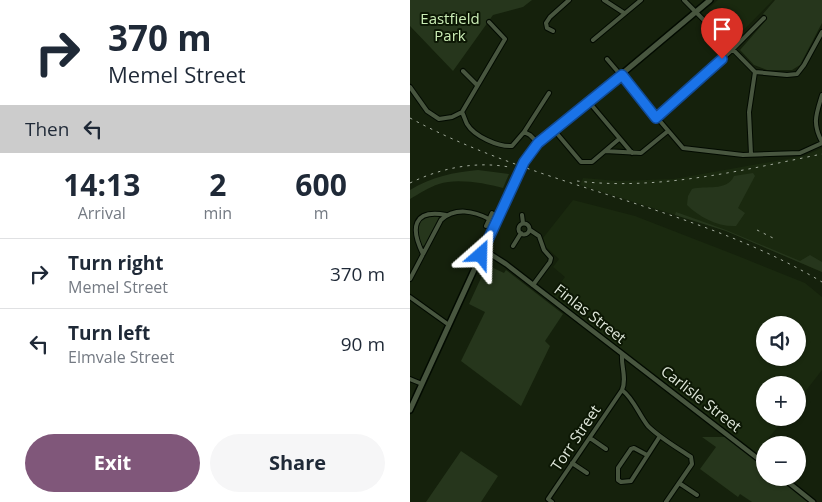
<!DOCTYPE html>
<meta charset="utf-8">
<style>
:root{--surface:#fff;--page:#f6f6f7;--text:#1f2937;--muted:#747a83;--line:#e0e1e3;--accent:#80577a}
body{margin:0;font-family:"Open Sans",sans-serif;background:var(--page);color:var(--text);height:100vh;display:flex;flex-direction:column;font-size:19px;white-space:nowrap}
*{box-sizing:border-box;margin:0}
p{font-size:16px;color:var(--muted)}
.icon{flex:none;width:28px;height:28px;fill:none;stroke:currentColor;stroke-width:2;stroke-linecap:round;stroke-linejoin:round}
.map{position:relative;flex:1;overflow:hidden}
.side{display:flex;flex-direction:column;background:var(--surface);width:410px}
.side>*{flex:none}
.top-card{background:#fff;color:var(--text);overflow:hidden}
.tools{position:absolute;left:346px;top:316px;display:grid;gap:10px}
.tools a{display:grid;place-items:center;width:50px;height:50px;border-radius:50%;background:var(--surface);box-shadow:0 1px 4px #0004;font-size:25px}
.pin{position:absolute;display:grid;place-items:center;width:42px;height:42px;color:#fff;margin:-51px -21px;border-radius:50% 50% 50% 0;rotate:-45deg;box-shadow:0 0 5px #0007}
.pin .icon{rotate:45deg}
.me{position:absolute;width:55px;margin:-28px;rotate:25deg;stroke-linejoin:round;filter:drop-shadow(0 0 4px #0008)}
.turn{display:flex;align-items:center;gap:18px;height:105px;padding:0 25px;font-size:22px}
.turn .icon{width:65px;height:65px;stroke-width:2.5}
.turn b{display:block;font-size:35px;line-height:42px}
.then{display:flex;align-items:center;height:48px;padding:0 25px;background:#0003;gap:10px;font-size:19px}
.eta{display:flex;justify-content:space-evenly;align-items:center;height:85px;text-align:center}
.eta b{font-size:30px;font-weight:700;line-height:35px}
.button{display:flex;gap:10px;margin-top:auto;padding:10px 25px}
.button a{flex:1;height:58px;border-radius:30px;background:var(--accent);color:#fff;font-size:20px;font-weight:700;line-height:58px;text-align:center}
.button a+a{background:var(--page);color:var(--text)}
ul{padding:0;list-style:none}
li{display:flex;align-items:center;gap:15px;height:70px;padding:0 25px;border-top:1px solid var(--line)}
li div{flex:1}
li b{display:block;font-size:19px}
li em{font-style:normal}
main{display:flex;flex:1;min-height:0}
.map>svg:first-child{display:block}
.built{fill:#1a290f;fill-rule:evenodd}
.green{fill:#26361c}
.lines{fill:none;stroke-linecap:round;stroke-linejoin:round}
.minor-casing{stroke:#020a00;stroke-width:6}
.tertiary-casing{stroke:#020a00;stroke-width:7}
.secondary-casing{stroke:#020a00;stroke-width:8}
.minor{stroke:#48563f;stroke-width:4}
.tertiary{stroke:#48563f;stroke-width:4.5}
.secondary{stroke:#48563f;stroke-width:5}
.rail{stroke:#a2ab9c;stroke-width:1;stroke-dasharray:2.5 5;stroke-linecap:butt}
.route-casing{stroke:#114b97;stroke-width:12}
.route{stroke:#1a73e8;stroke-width:9}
.labels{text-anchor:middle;stroke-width:4;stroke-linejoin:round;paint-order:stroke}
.park-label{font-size:15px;fill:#cbedb6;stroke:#0c1704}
.street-label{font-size:15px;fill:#dfe7da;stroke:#0c1704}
</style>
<main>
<section class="side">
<div class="top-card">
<div class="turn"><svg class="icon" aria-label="right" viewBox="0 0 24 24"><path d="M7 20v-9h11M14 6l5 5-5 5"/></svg><div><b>370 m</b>Memel Street</div></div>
<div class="then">Then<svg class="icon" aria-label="left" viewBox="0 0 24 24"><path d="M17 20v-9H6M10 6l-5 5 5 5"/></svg></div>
</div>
<div class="eta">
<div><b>14:13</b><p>Arrival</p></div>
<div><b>2</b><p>min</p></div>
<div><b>600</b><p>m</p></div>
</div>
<ul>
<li><svg class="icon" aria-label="right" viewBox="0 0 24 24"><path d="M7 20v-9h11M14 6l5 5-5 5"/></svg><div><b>Turn right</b><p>Memel Street</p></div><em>370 m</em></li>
<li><svg class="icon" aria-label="left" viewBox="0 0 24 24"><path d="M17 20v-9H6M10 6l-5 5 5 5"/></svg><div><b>Turn left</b><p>Elmvale Street</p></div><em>90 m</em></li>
</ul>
<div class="button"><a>Exit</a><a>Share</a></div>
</section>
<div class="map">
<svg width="412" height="502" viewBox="0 0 412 502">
<rect width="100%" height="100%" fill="#15210c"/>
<path class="built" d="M308,0H363L322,42L299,20L305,14L299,8Z
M412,148V272L316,231L170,185L173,178L208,181L264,179L394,156Z
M163,200L225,216L328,256L395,283L412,297V370L388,401V385H355V418H375L344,456L186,334L141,295L155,277L143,267L149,259L136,247L133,238ZM355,325H388V358H355Z"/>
<path class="green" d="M0,0H122L113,7L83,15L43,71L0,26Z
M365,0H412V23L390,65L382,70H357L344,65L330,50L357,19L353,14Z
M68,170L99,174L93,188C75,183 46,178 29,184C19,187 9,194 0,199V190C21,177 44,172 68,170Z
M343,173L345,176L328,208L335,213L326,226C308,227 289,217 277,205L278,196L282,189C295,185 317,192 324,176Z
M266,212L316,230L390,261L400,255L412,262V272L316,231L265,215Z
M28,215L29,218L15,245L11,247L6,229L11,219Z
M77,265L94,273L96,270L153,314L135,341L140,346L111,406L51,361L75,312L59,304Z
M292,437H320L355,464V478H373L403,502H342L330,494L328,497L290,469L306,447Z
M51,451L88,476L71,502H16Z"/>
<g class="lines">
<defs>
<path id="minor" d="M194,0L214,13
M274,0L345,72
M79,22L95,39L52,112C54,116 55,120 57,124C64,136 88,147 102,146L114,132L139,93
M143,31L137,28L136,23L140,17L159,0
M183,40L231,0
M197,59L273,148L333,155L390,153L412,143
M53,71L67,85
M345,72L377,75L387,74L394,65L412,32
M0,87L17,111L29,119L42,117L52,112
M412,95C406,115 402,123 412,142
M179,102L222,153
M246,118L322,50L354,18
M144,130L171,162H182L209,139
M114,132L120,135L128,143
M195,151L231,153L258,131
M341,154L339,112L345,72
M112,215L113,223
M108.5 229a5.5 5.5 0 1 1 11 0a5.5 5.5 0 1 1-11 0Z
M76,226L82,213
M120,230L129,236L134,250L141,258L140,262L123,285
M103,246L111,233
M13,254C0,228 3,209 36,215
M0,279L31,220C45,207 64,211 79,219
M0,297L39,325
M0,379L12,384
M212,390C224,399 229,415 238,426C250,438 266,447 281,457L282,464L256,502
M180,438L196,449
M237,455L224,448L221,449L208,468V480L211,482L221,481L250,436
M162,463L177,473
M269,483L287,495
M142,502L138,499L212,390C217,379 211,366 212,355"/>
<path id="tertiary" d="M74,250L96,264L355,464
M373,478L403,502"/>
<path id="secondary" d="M0,410L108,174L120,151L300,0"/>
</defs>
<use href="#minor" class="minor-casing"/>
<use href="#tertiary" class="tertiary-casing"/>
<use href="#secondary" class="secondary-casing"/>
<use href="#minor" class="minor"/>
<use href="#tertiary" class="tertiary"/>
<use href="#secondary" class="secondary"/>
<path class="rail" d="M0,118C131,189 284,205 412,282
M167,181C249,191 333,170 412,154
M0,183C31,168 65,161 99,167
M347,230L367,240"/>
</g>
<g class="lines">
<defs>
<path id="route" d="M71,255L114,162L128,143L212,75L246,118L312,59"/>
</defs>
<use href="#route" class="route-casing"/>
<use href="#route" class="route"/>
</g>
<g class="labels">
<g class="park-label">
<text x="40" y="24">Eastfield<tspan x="40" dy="17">Park</tspan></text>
</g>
<g class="street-label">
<text transform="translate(180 314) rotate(38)" y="5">Finlas Street</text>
<text transform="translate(291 399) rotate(38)" y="5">Carlisle Street</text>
<text transform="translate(166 438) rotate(-56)" y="5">Torr Street</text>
</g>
</g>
</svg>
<div class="tools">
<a><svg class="icon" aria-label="sound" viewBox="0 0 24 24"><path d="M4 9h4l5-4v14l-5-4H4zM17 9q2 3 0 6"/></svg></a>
<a>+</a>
<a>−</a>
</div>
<div class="pin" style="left:312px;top:59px;background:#d93025"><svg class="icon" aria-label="arrive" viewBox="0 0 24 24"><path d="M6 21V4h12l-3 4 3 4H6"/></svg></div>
<svg class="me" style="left:71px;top:255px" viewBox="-20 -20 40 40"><path d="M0-17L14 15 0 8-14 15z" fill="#1a73e8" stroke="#fff" stroke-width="4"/></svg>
</div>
</main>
